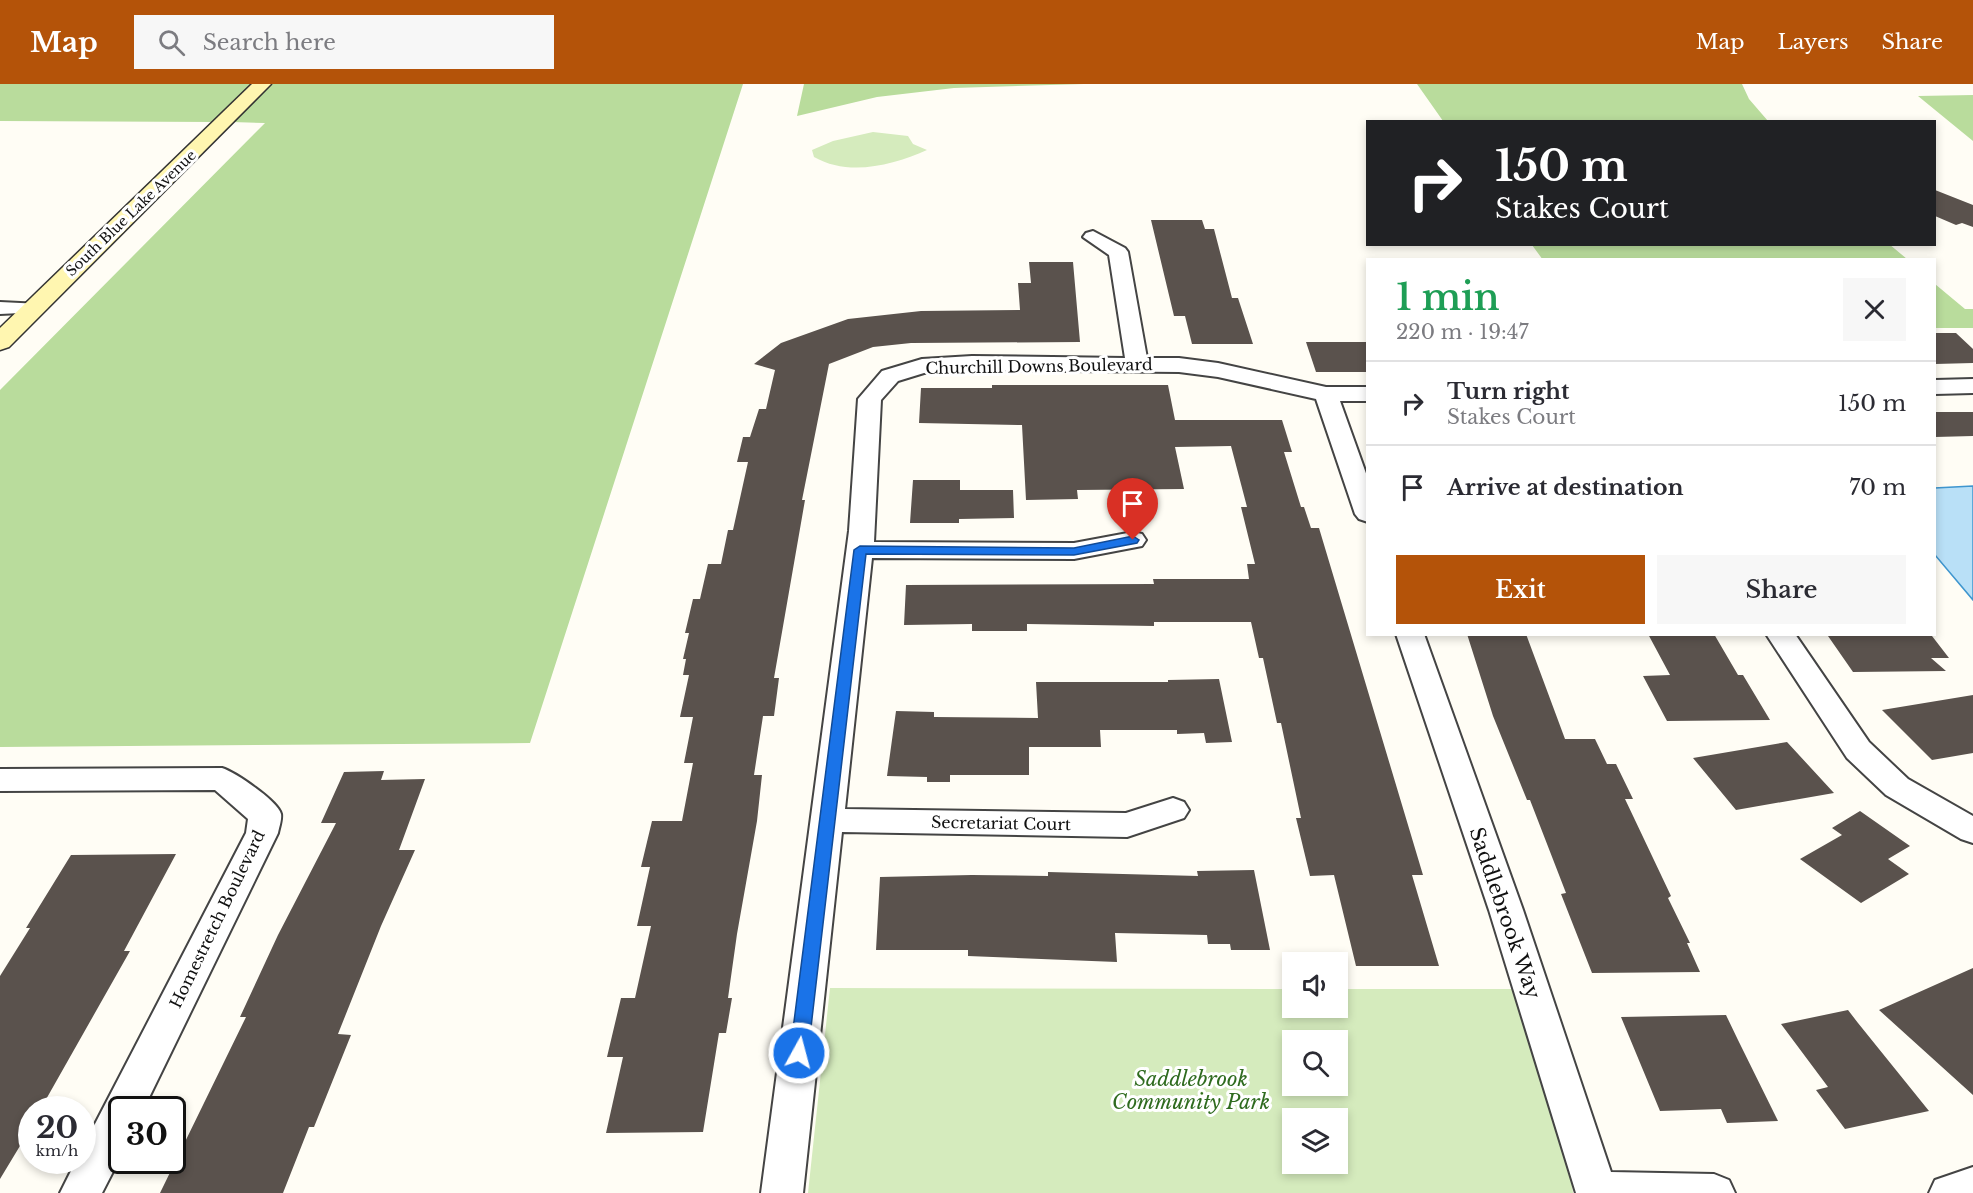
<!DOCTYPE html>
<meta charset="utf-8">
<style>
:root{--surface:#fff;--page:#f7f7f7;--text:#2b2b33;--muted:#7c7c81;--line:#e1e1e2;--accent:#b45309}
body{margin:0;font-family:"Libre Baskerville",serif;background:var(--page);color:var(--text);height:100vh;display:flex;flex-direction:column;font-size:22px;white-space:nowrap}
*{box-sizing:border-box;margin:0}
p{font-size:20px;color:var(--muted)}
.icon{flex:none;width:33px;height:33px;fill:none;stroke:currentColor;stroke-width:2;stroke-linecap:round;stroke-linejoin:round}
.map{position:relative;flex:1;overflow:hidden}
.sheet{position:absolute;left:1366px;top:174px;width:570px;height:378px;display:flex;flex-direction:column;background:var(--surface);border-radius:0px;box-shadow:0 3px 9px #0003}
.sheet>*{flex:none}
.banner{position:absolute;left:1366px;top:36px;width:570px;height:126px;border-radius:0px;box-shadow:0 3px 9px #0003;background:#202124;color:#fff;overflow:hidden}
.buttons{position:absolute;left:1282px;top:868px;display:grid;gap:12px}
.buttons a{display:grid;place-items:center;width:66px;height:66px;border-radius:0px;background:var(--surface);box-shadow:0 3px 9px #0003;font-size:30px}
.speed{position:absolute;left:18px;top:1012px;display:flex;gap:12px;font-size:30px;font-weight:700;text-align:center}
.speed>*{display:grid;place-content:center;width:78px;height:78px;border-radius:50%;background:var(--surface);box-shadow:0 3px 9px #0003;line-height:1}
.speed small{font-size:15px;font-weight:400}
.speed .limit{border:3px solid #111;border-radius:9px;background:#fff;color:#111}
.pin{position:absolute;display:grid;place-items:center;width:51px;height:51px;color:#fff;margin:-62px -26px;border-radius:50% 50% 50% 0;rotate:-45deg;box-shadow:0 0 6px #0007}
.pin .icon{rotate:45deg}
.me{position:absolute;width:66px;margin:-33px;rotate:7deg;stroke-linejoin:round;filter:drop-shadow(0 0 4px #0008)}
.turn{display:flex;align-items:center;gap:21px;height:126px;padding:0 30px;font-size:27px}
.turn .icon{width:78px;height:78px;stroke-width:2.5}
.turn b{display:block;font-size:42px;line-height:51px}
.round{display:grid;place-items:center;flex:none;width:63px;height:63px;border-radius:0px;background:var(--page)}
.summary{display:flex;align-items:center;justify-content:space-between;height:102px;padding:0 30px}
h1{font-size:36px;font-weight:600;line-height:45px;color:#1e9e55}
.primary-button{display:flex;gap:12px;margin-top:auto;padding:12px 30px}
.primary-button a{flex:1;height:69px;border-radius:0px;background:var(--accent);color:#fff;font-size:24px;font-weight:600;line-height:69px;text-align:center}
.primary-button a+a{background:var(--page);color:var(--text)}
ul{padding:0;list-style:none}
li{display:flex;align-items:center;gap:18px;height:84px;padding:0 30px;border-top:2px solid var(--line)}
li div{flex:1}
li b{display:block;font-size:22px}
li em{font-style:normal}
header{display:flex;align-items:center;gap:36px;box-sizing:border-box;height:84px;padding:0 30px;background:var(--accent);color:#fff}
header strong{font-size:28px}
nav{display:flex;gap:33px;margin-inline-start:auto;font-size:21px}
.search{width:420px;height:54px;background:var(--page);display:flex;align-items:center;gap:15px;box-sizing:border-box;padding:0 21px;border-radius:0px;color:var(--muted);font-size:22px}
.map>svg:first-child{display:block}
.green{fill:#d5ebbd;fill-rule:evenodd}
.forest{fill:#b9dc9c}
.water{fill:#b9e0f7;stroke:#3f96cf;stroke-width:1.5}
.building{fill:#5a524d}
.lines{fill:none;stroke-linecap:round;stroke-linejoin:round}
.street-casing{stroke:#444;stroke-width:4}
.secondary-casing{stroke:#333;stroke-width:3}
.street{fill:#fff;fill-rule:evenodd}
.secondary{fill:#fff6b0;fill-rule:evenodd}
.route{fill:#1a73e8;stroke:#114b97;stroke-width:1.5}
.labels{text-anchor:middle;stroke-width:6;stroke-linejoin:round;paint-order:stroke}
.far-street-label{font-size:14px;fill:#111;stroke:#fff}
.street-label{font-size:16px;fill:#111;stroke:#fff}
.near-street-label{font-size:20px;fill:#111;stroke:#fff}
.near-park-label{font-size:20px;font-style:italic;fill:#2f6b1f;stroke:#fff}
</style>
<header>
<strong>Map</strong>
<div class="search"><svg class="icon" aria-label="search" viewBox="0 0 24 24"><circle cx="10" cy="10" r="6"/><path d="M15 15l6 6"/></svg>Search here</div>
<nav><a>Map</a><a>Layers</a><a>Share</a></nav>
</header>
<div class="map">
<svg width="1973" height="1109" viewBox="0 0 1973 1109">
<rect width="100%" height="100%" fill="#fffdf5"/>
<path class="green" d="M873,48L908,52L913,60L927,66C893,81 849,93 814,73L812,66L833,57Z
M830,904L1293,905V924H1338V905H1514L1569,1075L1573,1109H808ZM1293,957H1338V1002H1293ZM1293,1035H1338V1080H1293Z"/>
<path class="forest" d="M0,0H254L215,38L0,37Z
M270,0H743L530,659L0,663V306L265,39L232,38Z
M804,0H1084L954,4L877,13L797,32Z
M1417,0H1742L1749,15L1768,37H1443Z
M1973,11V57L1918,12Z
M1889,160L1907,175L1543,176L1532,161Z
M1935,200L1965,225H1973V244H1935Z"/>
<path class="water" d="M1973,402V516L1935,471V404Z"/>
<path class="building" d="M1935,106L1973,121V143L1962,139L1956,141L1935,132Z
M1151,136H1202L1205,145H1214L1232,214H1238L1253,260H1192L1185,232H1174Z
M1029,178H1073L1080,258L911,259L873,263L829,280L802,416H805L774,594H779L774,632H763L754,691H762L757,737L737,850L728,914H732L726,949H719L703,1048L606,1049L623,973H607L621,914H635L651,842H637L650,783H641L652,737H682L693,679H684L693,633H680L689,591H683L686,575H683L689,549H685L693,515H700L708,480H721L728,446H733L748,378H737L743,353H750L759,325H766L775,286L754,280L781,259L848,235L921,227L1020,226L1018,199H1031Z
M1935,249H1956L1973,265V279L1935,280Z
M1306,258H1368V288H1316Z
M992,301H1168L1175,336H1282L1292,368H1284L1301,423H1304L1311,444H1319L1423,791H1412L1439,882H1356L1334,791L1310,792L1296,734H1301L1281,639H1277L1263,574H1259L1251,538H1154V542L1027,540V547H972V540L904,541L906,501L1154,500L1153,495H1249L1247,480H1255L1241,423H1247L1231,362L1175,363L1184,405L1077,406L1078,415L1026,416L1022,341L919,339L921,304H992Z
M1935,328H1973V352L1935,353Z
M913,396H960V406H1013L1014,434L959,435V439H910Z
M1467,550H1526L1565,655H1595L1607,680H1616L1633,715H1625L1671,812L1668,814L1690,859H1687L1700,888L1592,889L1561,810L1566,809L1530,716H1527L1493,632Z
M1648,550H1714L1738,591H1743L1770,636L1667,637L1643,592L1670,591Z
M1828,552H1932L1949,574H1931L1946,587L1853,588Z
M1219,595L1232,658L1206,659L1204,649L1177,650V646H1100L1101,663H1029V691H950V698H927V693L887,692L896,627L934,628V633L1038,634L1036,598H1168V596Z
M1973,611V669L1932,676L1882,626Z
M1787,658L1834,709L1736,726L1693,674Z
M384,687L381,696L425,695L399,766H415L381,842L338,950L351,951L314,1043H309L283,1109H160L246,933H240L278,851L336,739H321L344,688Z
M1860,727L1910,762L1888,775L1909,790L1861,819L1800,775L1842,751L1832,744Z
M176,770L124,867H130L40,1026H32V1042L0,1095V892L30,844H26L71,771Z
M1254,786L1270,866H1231L1230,860H1208L1207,851L1115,849L1117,878L968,872V866H876L880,793L972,791L1048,792V788L1198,792L1197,787Z
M1973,884V1011L1879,926Z
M1848,926L1858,939L1929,1027L1845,1045L1816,1006L1828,1003L1781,940Z
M1726,931L1738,956L1778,1037L1727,1039L1721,1025L1660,1027L1621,933Z"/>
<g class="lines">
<defs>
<path id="street" d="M1093,147L1125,164L1128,168L1147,274H1179L1218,279L1326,303H1368V317H1340L1368,395V438L1359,435L1355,430L1316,315L1218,293L1179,288L972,286L924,289L898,297L881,316L874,458L1074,459L1133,448L1142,450L1146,456L1142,462L1074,475L872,474L845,725L1126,729L1173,714L1184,718L1189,726L1184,734L1127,753L842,748L803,1109H761L849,447L858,315L882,287L922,275L972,272L1125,274L1109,171L1083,153L1086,149Z
M0,218L41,220L44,224L41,228L0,230Z
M1973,295V309L1935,310V296Z
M1396,550H1424L1523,826L1611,1088L1714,1090L1729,1096L1735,1109H1576L1489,826Z
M1766,550H1795L1869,658L1908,695L1973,732V759L1961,755L1886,711L1847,674Z
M222,684C235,688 278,717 281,730C282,735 279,744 278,749L143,1026H122V1070L102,1109H60L76,1077H82V1065L246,749L248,735L215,706L0,707V685Z
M1973,1083V1109H1929L1935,1096Z"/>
<path id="secondary" d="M252,0H271L9,263L0,266V244Z"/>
</defs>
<use href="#street" class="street-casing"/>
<use href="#secondary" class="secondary-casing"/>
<use href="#street" class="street"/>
<use href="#secondary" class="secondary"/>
</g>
<path class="route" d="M1133,452L1139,456L1137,459L1074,471L866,470L808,969L806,975L799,977L793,975L790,969L854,466L860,462L1074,464Z"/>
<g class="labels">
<g class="far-street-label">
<text transform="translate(131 129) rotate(-44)" y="5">South Blue Lake Avenue</text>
</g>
<g class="street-label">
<text transform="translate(1039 282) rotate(-1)" y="6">Churchill Downs Boulevard</text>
<text transform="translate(1001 739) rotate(1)" y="6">Secretariat Court</text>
<text transform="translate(217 835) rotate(-64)" y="6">Homestretch Boulevard</text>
</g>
<g class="near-street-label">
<text transform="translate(1505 829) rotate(71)" y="7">Saddlebrook Way</text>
</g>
<g class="near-park-label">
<text x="1191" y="1002">Saddlebrook<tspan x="1191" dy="23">Community Park</tspan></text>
</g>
</g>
</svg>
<div class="buttons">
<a><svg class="icon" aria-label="sound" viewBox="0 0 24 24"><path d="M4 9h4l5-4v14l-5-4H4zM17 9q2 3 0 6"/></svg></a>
<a><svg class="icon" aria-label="search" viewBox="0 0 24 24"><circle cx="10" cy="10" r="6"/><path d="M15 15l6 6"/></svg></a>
<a><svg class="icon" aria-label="layers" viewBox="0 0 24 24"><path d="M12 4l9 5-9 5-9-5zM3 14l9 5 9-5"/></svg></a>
</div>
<div class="speed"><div>20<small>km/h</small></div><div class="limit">30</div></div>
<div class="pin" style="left:1133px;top:456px;background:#d93025"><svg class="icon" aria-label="arrive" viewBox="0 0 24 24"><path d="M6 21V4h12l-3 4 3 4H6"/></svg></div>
<svg class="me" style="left:799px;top:969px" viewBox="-20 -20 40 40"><circle r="17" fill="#1a73e8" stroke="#fff" stroke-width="3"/><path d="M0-11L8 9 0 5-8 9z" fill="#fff"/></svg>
<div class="banner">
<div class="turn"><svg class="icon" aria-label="right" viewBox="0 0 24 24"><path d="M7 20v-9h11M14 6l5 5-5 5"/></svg><div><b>150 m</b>Stakes Court</div></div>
</div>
<section class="sheet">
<div class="summary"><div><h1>1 min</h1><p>220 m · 19:47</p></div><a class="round"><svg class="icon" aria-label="close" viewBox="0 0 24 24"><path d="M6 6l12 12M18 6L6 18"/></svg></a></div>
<ul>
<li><svg class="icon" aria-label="right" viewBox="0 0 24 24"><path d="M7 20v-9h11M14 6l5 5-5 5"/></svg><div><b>Turn right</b><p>Stakes Court</p></div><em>150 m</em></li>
<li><svg class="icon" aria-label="arrive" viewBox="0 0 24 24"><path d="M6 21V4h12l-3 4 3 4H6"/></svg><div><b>Arrive at destination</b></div><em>70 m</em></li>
</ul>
<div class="primary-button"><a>Exit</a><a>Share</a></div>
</section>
</div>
